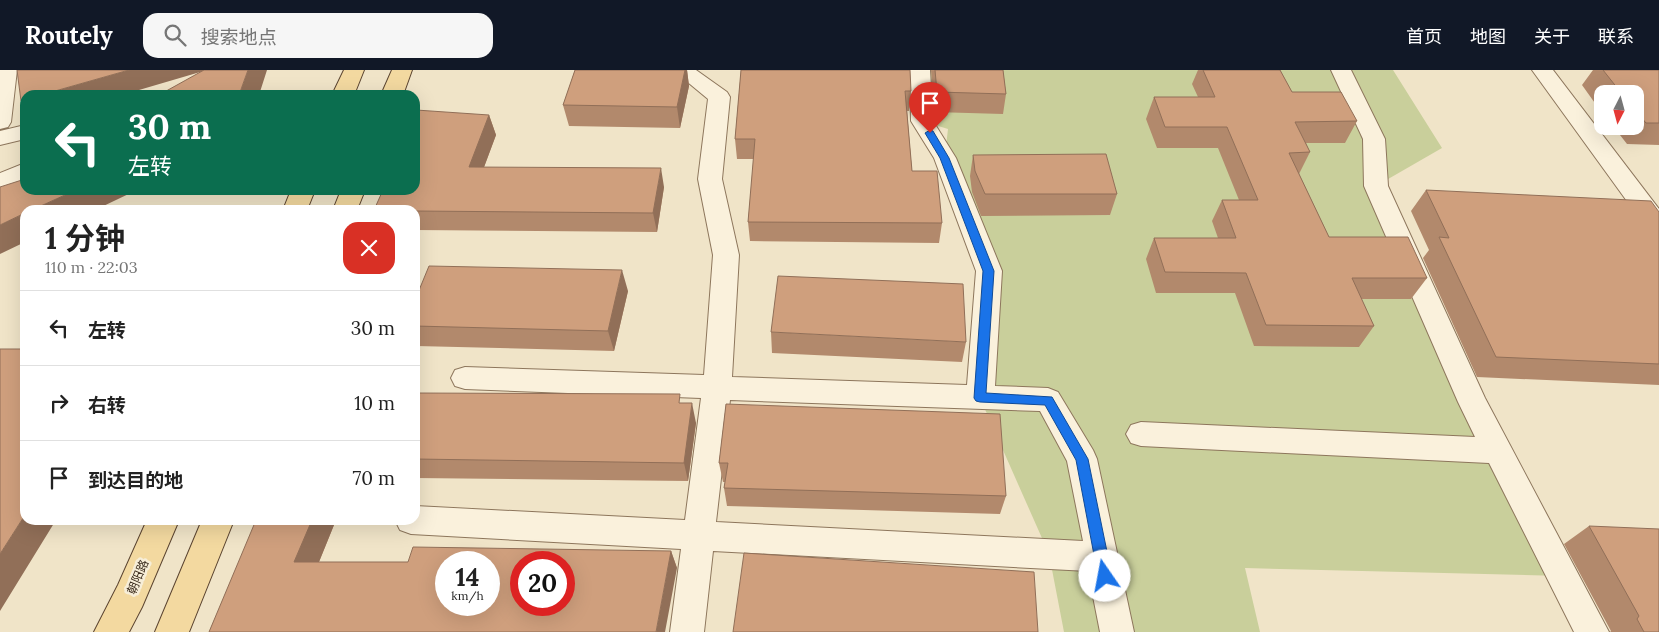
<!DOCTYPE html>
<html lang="zh">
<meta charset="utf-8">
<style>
:root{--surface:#fff;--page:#f6f6f6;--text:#222;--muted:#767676;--line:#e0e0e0;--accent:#111827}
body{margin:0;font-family:Lora,"Noto Sans SC",serif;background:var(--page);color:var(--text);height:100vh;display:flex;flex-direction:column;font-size:19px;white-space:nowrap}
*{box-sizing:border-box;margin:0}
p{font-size:16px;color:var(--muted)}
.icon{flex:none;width:28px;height:28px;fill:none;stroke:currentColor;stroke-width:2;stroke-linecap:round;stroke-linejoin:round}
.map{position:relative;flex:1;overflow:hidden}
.details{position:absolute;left:20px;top:135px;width:400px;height:320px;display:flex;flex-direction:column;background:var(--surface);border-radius:15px;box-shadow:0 5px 20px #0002}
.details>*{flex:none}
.hud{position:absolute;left:20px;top:20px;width:400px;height:105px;border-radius:15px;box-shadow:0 5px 20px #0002;background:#0b6e4f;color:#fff;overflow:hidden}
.needle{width:32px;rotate:186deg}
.tools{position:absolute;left:1594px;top:15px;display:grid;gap:10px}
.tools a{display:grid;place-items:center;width:50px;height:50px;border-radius:10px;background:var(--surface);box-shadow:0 5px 20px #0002;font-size:25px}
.speed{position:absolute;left:435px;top:481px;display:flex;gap:10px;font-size:25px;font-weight:700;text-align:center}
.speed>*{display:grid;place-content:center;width:65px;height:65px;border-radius:50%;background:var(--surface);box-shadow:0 5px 20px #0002;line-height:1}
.speed small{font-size:12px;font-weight:400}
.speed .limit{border:8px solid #d22;background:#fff;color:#111}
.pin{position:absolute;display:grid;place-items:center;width:42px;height:42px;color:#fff;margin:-51px -21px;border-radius:50% 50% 50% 0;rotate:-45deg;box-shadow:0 0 5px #0007}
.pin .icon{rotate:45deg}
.me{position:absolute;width:55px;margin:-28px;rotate:348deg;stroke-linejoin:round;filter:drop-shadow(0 0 4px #0008)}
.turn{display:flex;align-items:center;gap:18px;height:105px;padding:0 25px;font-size:22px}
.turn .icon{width:65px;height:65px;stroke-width:2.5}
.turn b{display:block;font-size:35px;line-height:42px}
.round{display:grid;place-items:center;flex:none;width:52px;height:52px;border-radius:15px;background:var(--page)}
.summary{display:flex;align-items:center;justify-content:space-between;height:85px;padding:0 25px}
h1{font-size:30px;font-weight:700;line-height:38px}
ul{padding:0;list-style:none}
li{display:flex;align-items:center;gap:15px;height:75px;padding:0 25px;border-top:1px solid var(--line)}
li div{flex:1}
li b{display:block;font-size:19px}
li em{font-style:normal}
header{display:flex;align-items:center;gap:30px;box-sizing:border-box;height:70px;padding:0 25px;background:var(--accent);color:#fff}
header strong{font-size:24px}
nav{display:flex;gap:28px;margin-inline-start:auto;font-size:18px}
.search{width:350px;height:45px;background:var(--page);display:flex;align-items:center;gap:12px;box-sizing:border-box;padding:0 18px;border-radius:15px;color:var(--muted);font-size:19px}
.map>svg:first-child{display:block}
.green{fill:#c9cf9b}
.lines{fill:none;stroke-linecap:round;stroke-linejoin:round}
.minor-casing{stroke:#8d765c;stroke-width:2}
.major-casing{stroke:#5b4430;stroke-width:2}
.minor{fill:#faf1dc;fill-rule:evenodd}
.major{fill:#f3d9a0;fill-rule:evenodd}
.wall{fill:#b2896c}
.shaded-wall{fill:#916f58}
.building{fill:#cf9f7d;stroke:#916f58;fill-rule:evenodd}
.route{fill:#1a73e8;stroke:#114b97}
.labels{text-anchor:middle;stroke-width:5;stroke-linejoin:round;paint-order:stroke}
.street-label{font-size:12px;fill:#3d2e20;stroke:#f7eed8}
</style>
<header>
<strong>Routely</strong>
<div class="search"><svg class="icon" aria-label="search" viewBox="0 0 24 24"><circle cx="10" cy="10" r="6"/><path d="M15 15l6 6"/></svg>搜索地点</div>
<nav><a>首页</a><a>地图</a><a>关于</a><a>联系</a></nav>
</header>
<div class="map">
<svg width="1659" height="562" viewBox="0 0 1659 562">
<rect width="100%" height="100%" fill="#f0e4c8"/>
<path class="green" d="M920,0H1393L1442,78L1376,116L1563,506L1245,498L1260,562H1064L1049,484L980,328L989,201L944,94L948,59L922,51Z"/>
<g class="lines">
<defs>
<path id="minor" d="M0,0H17L11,52L8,57L0,59Z
M673,0H696L727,22L730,27L722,109L739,185L732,307L967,315L976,201L934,88L911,51L910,0H930L933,51L956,88L1002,201L995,316L1048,318L1058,322L1093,380L1097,389L1134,562H1100L1088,501L713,481L704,562H670L681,479L411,464L400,460L395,450H415V436L685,450L701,328L465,319L455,316L451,308L455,300L465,297L704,305L713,185L698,109L708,29ZM730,330L1040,341L1067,391L1083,471L716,452Z
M1331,0H1351L1385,69L1388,116L1485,328L1609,562H1574L1489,393L1141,376L1131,373L1126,364L1131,355L1141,352L1475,367L1458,332L1364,116L1363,69Z
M1532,0H1553L1659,139V166L1650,163Z
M25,55V69L0,75V61Z
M25,93V110L0,120V103Z"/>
<path id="major" d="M344,0H364L354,25H332Z
M392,0H412L403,25H381Z
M291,120H315L307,140H283Z
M341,120H365L357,140H333Z
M147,450H179L142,537L129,562H94L118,515Z
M202,450H234L189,562H155Z"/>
</defs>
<use href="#minor" class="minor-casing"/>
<use href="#major" class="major-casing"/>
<use href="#minor" class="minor"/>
<use href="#major" class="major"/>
</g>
<path class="wall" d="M575,0H687L689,16L680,58L569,56L563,35Z
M741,0L911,21L909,41H907L912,101L942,153L939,173L750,171L748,152L754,89H737L735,69Z
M931,0H1003L1006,24L1003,44L934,42Z
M1198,0H1280L1292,22L1357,51L1345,73H1306L1310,82L1299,104L1329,167L1427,208L1411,229H1361L1374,256L1359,277L1254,276L1235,223H1156L1146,189L1154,168H1218L1212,151L1222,130H1239L1218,78H1157L1146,49L1154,27H1198L1192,14Z
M1593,0H1659V75L1627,74L1613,56H1635V24H1602V43L1582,15Z
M489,45L496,65L484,97L664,117L657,162L415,160V140Z
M973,85L1117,124L1110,145L981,146L972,122L970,106Z
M1426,120L1659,142V315L1477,307L1423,188L1429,180L1411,141Z
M628,221L614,281L416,276L415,274V230Z
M771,262L966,272L962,292L772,283Z
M415,323L682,333L696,353L688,411L415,408Z
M726,334L1006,426L1000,444L727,436L724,418L725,412H723L719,393Z
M251,450H336L319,492H408L671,481L677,498L209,562L255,454Z
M1589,456L1659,562H1610L1611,561L1564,474Z"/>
<path class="shaded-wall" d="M129,0H207L122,25H41Z
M248,0H267L259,25H239Z
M685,0H687L689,16L680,58L677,37Z
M25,30V35L21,31Z
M489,45L496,65L477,116L469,97Z
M661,98L664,117L657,162L653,143Z
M76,120H137L95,140H32Z
M25,143V172L0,184V155Z
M622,200L628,221L614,281L608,261Z
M692,333L696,353L688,411L684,393Z
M25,445V450H56L0,541V484Z
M312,450H336L312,509L294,492Z
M671,481L677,498L665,562H656Z"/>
<path class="building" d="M17,0H129L41,25H25V30L21,31Z
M204,0H248L239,25H159Z
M575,0H685L677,37L563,35Z
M741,0H910L911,21H905L912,101H937L942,153L748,152L755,69H735Z
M935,0H1003L1006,24L937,22Z
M1203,0H1280L1292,22H1341L1357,51L1295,52L1310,82L1289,83L1329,167H1408L1427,208H1352L1374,256L1266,255L1246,203L1165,202L1154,168H1236L1222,130H1258L1227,57H1165L1154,27H1215Z
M1603,0H1659V53H1646L1635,40V24H1622Z
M416,40L489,45L469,97L661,98L653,143L415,141V140H374L383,120H415V42Z
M1106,84L1117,124H985L975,101L973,85Z
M25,109V120H76L32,140H25V143L0,155V117Z
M1426,120L1651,131L1659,142V294L1496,287L1439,167L1449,168Z
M429,196L622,200L608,261L415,256V230Z
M778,206L963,214L966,272L771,262Z
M0,279H25V445L0,484Z
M415,323L680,324L679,333H692L684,393L415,389Z
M726,334L1000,344L1006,426L724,418L728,393H719Z
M256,450H312L294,492H408L413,477L671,481L656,562H209ZM446,492H489V535H446ZM521,492H564V535H521Z
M1589,456L1659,459V562H1644L1637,549L1639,546Z
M744,483L1034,502L1038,562H733Z"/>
<path class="route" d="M930,60L933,61L949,88L994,201L986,323L1052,327L1088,389L1112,506L1110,510L1105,512L1100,510L1098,506L1076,390L1045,335L980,332L976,331L974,328L983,201L940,88L925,63Z"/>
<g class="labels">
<g class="street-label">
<text transform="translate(138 507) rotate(-67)" y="4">朝阳路</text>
</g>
</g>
</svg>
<div class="tools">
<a><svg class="needle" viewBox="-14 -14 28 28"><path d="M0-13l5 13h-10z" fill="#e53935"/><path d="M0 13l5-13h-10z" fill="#767676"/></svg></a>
</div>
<div class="speed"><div>14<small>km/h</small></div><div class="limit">20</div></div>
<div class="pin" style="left:930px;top:63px;background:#d93025"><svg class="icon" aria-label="arrive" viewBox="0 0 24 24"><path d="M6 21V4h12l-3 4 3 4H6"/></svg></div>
<svg class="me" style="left:1105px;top:506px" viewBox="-20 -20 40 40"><circle r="19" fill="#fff"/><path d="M0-13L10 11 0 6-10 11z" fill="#1a73e8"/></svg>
<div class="hud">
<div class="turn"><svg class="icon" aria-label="left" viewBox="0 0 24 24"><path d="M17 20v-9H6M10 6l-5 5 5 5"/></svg><div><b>30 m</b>左转</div></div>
</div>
<section class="details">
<div class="summary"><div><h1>1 分钟</h1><p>110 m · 22:03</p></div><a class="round" style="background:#d93025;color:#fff"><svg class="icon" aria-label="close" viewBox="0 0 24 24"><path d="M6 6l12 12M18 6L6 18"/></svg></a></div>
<ul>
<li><svg class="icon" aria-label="left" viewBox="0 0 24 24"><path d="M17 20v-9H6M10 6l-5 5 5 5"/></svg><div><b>左转</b></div><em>30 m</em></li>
<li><svg class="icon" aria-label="right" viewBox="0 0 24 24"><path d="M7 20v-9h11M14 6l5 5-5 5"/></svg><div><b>右转</b></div><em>10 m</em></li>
<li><svg class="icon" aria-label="arrive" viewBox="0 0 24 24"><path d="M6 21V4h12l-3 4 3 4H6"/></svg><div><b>到达目的地</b></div><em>70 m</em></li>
</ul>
</section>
</div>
